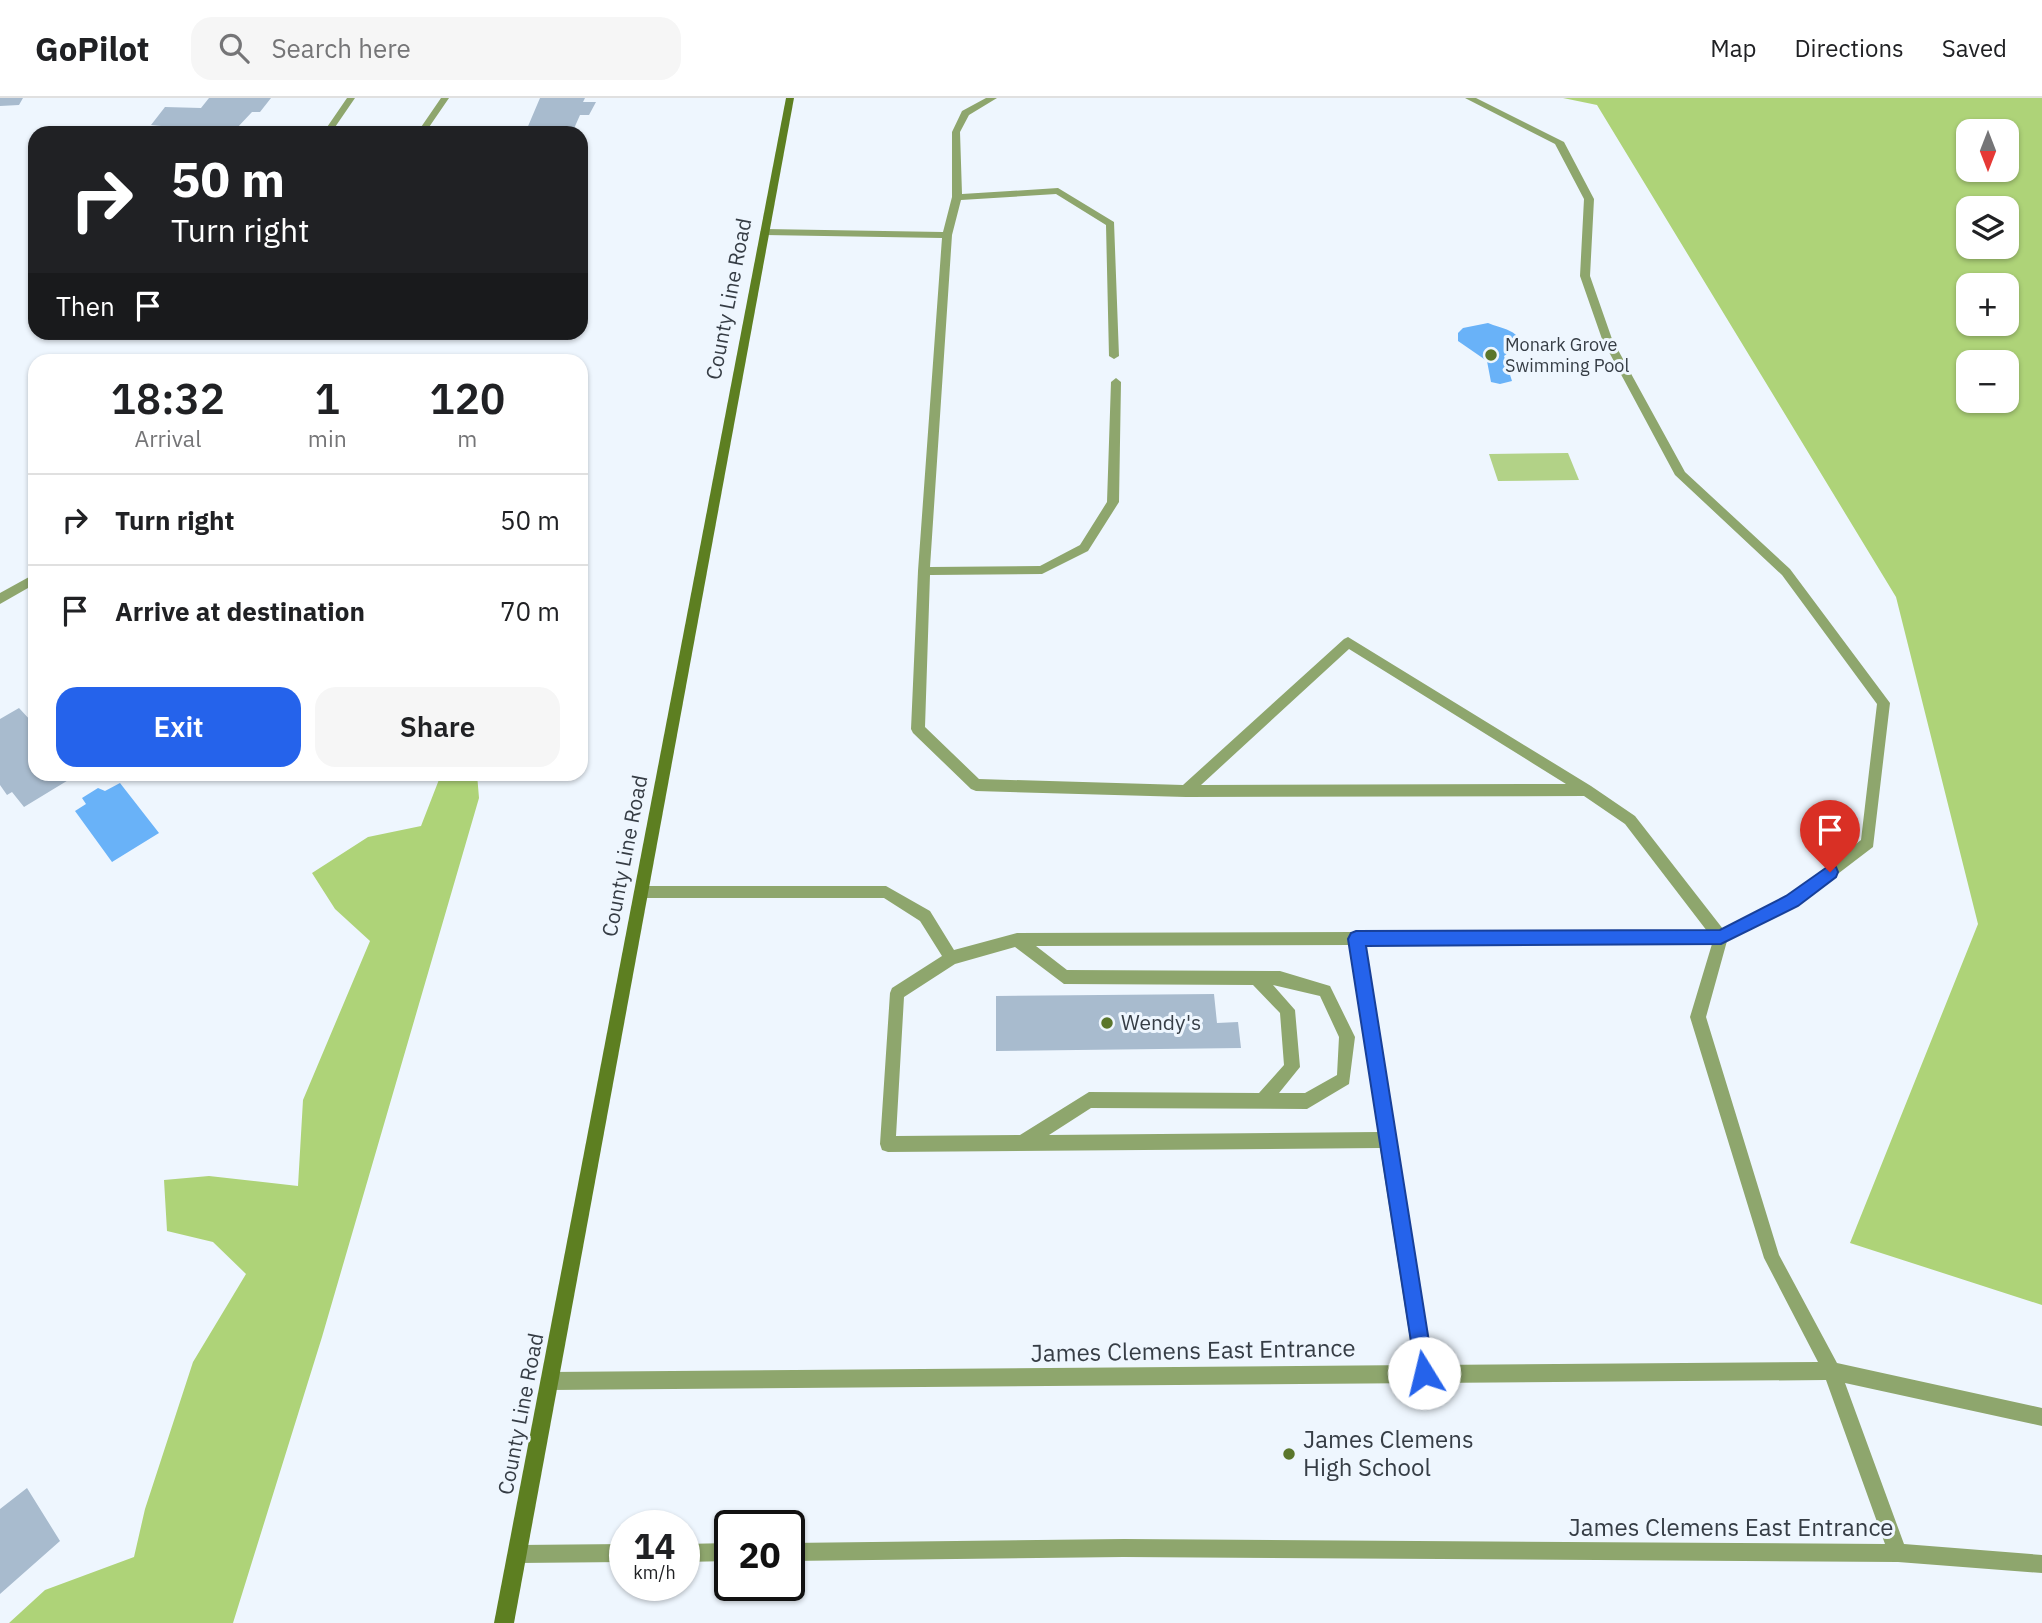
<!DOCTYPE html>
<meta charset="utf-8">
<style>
:root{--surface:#fff;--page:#f6f6f6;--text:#202124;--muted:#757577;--line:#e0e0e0;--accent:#2563eb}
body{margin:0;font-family:"IBM Plex Sans",sans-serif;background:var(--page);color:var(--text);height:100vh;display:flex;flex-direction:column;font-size:26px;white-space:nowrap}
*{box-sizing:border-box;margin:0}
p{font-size:23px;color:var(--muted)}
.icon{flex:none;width:38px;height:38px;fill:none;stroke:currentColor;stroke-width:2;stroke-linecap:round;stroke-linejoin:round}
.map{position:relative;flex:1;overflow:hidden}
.details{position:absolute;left:28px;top:256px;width:560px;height:427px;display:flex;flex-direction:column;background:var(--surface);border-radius:21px;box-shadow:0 2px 5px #0004}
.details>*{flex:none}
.hud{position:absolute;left:28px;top:28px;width:560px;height:214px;border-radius:21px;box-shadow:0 2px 5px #0004;background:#202124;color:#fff;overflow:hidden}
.needle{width:46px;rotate:180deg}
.controls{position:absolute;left:1956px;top:21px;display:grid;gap:14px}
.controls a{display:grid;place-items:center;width:63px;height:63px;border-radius:14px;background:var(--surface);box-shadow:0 2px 5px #0004;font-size:35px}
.speed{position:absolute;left:609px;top:1412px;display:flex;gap:14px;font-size:35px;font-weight:700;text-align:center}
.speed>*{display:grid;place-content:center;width:91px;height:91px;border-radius:50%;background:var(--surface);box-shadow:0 2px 5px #0004;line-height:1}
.speed small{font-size:18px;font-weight:400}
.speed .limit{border:4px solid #111;border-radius:10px;background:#fff;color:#111}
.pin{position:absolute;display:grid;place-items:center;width:60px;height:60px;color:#fff;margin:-72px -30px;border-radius:50% 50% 50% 0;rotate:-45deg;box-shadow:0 0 7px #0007}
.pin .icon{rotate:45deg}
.me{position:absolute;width:77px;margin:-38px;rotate:351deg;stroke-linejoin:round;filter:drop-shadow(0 0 5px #0008)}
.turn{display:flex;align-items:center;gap:24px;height:147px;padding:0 28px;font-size:32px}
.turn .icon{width:91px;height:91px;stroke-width:2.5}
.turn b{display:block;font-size:49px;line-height:60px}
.then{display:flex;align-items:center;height:66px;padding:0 28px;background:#0003;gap:14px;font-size:26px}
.eta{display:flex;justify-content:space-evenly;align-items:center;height:119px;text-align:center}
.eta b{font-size:42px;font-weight:600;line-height:49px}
.cta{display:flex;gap:14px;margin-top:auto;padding:14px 28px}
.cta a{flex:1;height:80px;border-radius:21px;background:var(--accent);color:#fff;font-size:28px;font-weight:600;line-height:80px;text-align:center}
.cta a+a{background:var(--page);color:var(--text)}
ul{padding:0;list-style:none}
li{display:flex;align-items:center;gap:21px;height:91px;padding:0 28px;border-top:2px solid var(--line)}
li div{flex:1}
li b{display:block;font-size:26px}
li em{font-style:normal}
header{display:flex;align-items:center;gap:42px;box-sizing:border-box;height:98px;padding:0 35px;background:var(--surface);border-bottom:2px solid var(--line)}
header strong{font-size:33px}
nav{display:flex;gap:38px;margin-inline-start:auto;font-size:24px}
.search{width:490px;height:63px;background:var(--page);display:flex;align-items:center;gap:18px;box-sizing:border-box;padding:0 24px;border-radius:21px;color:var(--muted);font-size:26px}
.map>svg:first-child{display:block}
.green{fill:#b2d287}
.forest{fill:#aed378;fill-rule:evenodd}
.water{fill:#69b2f8}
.building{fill:#a8bbce}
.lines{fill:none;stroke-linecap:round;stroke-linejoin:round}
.lane{fill:#8ea66d;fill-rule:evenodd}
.street{fill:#8ea66d;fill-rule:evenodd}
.secondary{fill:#5d7f21;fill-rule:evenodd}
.route{fill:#2563eb;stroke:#184099;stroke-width:2}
.poi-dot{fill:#5a762b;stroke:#eef6fe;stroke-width:2.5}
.labels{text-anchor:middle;stroke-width:6;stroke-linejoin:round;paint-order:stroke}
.far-poi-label{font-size:18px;fill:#363d45;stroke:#eef6fe;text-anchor:start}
.street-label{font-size:21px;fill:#363d45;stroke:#eef6fe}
.poi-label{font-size:21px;fill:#363d45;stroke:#eef6fe;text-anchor:start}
.near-street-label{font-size:24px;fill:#363d45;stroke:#eef6fe}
.near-poi-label{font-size:24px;fill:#363d45;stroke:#eef6fe;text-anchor:start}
</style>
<header>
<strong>GoPilot</strong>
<div class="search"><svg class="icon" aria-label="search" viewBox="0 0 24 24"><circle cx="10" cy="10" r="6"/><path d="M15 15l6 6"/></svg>Search here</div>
<nav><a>Map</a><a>Directions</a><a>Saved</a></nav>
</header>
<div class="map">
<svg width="2042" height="1525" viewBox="0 0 2042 1525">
<rect width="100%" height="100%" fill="#eef6fe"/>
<path class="green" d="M1568,355L1579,382L1498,383L1489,356Z"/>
<path class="forest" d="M1563,0H2042V1207L1850,1145L1978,826L1896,499L1597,7ZM1969,33H2007V72H1969ZM1969,110H2007V149H1969ZM1969,187H2007V226H1969ZM1969,264H2007V303H1969Z
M444,676H477L479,700L322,1239L233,1525H9L45,1492L134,1459L145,1411L193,1264L246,1176L213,1144L167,1133L164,1082L209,1078L298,1088L303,1002L370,843L335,811L312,775L368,739L421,728L440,679Z"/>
<path class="water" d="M1488,225C1502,231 1513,230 1522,244L1504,258L1512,283L1500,286L1491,284L1487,263L1458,243V235L1463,230Z
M120,685L159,735L112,764L75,713L86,706L82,700L98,690L105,693Z"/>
<path class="building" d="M0,0H23L19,7L0,8Z
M209,0H271L260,14H252L236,31H191L151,27L165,9L201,10Z
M540,0H585L583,4H596L589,17H580L572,35L526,33Z
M19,610L32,624L35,623V676H73L75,678L24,709L12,694L7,697L0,687V621Z
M1214,896L1217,925L1238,924L1241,950L996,953V898Z
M27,1390L60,1443L0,1496V1411Z"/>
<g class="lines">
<path class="lane" d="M986,0H997L969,17L960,34L962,96L1058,90L1114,124L1119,258L1114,261L1109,258L1106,127L1056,96L961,102L952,137L930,469L1040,468L1080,447L1107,404L1111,284L1116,280L1121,284L1119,404L1088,453L1042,476L930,477L925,629L979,681L1183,687L1344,541L1348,539L1591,688L1635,718L1723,831L1787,799L1861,742L1877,606L1782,477L1675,377L1602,241L1580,178L1584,101L1555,46L1465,0H1476L1564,44L1594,101L1590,178L1612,241L1685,374L1790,471L1890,605L1873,749L1797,807L1727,843L1706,919L1779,1157L1837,1265L2042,1310V1328L1845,1285L1904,1446L2042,1457V1475L1898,1464L1124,1459L789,1463V1445L1124,1441L1885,1446L1826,1282L550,1292L544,1289L541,1283L544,1277L550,1274L1414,1267L1380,1050L888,1054L882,1052L880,1046L890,895L892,890L942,858L920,823L884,800H642L637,798L635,794L637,790L642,788H886L930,813L954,852L1017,835L1707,833L1625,726L1584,698L1186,699L976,693L971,691L913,635L911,631L918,473L942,140L765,137L760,134L765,131L943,134L952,99V34L962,13ZM1349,551L1566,686L1201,687ZM1712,846L1690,919L1764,1160L1818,1264L1432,1267L1364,847ZM1350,847L1378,1034L1049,1037L1091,1010L1307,1011L1349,986L1355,939L1330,888L1280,873L1067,872L1036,848ZM1015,849L1064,886L1253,887L1280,915L1284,967L1259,995L1089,994L1020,1037L896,1038L904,899L955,866ZM1273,887L1320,898L1339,939L1337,977L1305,995H1279L1300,969L1295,912Z
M730,1445V1463L684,1464V1446Z
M625,1446V1464L518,1465L511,1463L509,1456L511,1449L518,1447Z"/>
<path class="street" d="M347,0H355L331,35H323Z
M441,0H449L425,35H417Z
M35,478V486L0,506V495L29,479Z"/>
<path class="secondary" d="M786,0H794L514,1525H494Z"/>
</g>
<path class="route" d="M1830,767L1836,769L1838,774L1836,779L1798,808L1721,846L1366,848L1434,1275L1431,1282L1424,1285L1417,1282L1348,841L1351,835L1356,833L1720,832L1786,798Z"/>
<g class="poi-dot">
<circle cx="1491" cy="257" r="7"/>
<circle cx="1107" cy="925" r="7"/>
<circle cx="1289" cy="1356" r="7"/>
</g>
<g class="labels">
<g class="far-poi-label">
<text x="1505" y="253">Monark Grove<tspan x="1505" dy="21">Swimming Pool</tspan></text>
</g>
<g class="street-label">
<text transform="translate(729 201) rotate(-79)" y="7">County Line Road</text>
<text transform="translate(625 758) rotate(-79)" y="7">County Line Road</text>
<text transform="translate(521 1316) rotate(-79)" y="7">County Line Road</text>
</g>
<g class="poi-label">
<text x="1121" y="932">Wendy's</text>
</g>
<g class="near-street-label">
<text transform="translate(1193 1253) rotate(-1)" y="8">James Clemens East Entrance</text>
<text x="1731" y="1438">James Clemens East Entrance</text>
</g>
<g class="near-poi-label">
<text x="1303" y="1350">James Clemens<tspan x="1303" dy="28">High School</tspan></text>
</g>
</g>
</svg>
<div class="controls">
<a><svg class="needle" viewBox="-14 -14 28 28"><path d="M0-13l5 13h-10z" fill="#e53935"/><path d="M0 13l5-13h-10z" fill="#757577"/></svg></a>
<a><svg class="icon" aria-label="layers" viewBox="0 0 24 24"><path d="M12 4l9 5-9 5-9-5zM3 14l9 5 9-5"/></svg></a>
<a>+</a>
<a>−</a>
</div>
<div class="speed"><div>14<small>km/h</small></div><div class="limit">20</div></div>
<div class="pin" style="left:1830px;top:774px;background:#d93025"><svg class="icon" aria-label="arrive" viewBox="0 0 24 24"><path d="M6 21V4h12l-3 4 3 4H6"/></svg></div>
<svg class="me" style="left:1424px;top:1275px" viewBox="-20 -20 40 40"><circle r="19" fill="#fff"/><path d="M0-13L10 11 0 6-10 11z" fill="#2563eb"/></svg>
<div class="hud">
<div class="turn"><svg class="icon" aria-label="right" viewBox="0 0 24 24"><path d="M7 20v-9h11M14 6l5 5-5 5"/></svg><div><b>50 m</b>Turn right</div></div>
<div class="then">Then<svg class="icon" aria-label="arrive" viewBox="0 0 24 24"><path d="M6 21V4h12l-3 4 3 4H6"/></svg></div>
</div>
<section class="details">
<div class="eta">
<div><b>18:32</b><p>Arrival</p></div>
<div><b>1</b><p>min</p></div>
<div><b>120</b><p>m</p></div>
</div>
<ul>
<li><svg class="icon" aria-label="right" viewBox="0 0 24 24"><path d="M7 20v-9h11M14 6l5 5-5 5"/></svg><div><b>Turn right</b></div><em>50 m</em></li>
<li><svg class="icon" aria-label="arrive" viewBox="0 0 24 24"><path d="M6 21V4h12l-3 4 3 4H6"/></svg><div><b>Arrive at destination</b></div><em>70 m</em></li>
</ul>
<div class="cta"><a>Exit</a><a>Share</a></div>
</section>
</div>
